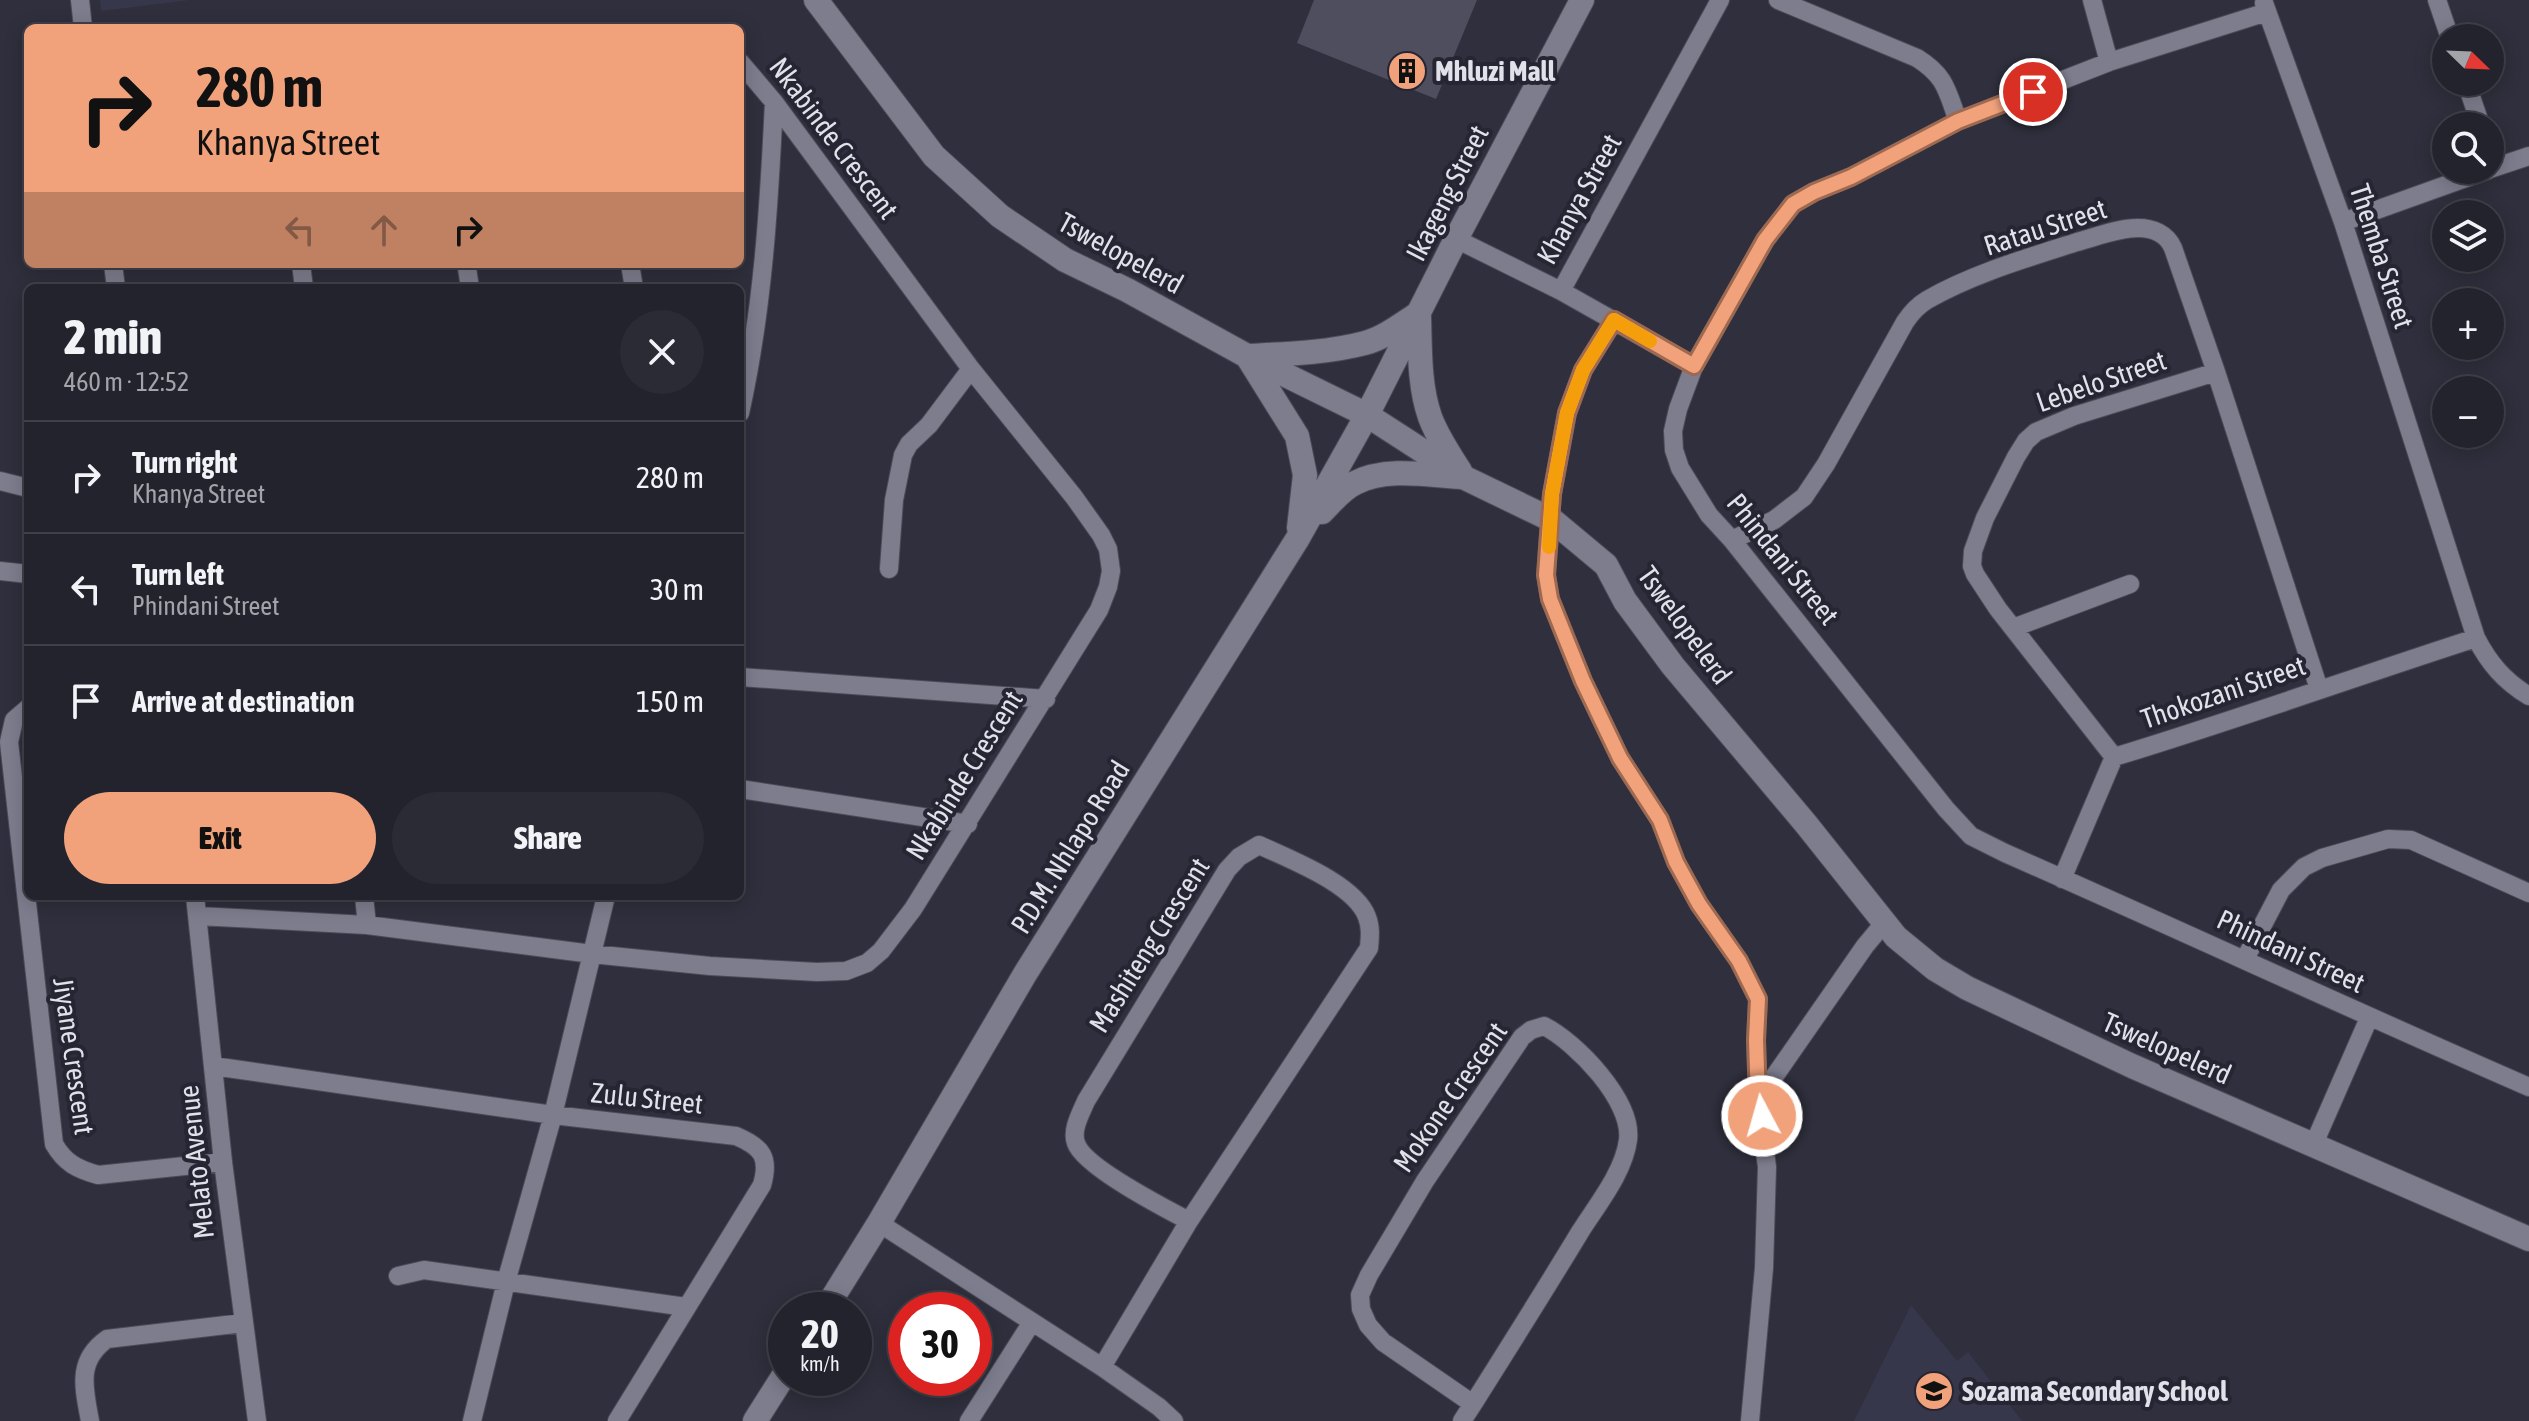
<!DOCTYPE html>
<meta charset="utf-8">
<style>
:root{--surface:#23232e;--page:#2b2b36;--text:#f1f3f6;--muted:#a3a4aa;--line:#40404a;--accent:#f1a27b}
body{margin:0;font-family:"Asap Condensed",sans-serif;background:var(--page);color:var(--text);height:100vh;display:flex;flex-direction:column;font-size:30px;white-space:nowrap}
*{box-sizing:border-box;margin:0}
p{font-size:26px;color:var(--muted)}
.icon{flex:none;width:44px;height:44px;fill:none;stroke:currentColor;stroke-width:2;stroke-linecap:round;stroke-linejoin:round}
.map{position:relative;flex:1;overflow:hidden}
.sheet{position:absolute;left:24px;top:284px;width:720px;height:616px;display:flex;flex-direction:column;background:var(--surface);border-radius:12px;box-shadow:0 4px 20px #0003,0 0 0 2px var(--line)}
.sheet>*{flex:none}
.banner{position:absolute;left:24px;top:24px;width:720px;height:244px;border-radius:12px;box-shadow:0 4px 20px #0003,0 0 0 2px var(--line);background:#f1a27b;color:#111;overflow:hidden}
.needle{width:52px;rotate:113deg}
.controls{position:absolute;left:2432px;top:24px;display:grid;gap:16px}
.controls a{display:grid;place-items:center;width:72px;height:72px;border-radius:50%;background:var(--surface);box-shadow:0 4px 20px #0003,0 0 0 2px var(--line);font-size:40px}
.speed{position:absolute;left:768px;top:1292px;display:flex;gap:16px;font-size:40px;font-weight:700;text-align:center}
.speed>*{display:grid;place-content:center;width:104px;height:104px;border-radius:50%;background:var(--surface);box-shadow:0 4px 20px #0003,0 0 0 2px var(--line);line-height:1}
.speed small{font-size:20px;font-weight:400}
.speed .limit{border:12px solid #d22;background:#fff;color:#111}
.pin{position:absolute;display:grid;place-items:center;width:68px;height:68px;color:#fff;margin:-34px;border:4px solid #fff;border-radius:50%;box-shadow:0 2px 8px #0007}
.me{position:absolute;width:88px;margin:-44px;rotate:354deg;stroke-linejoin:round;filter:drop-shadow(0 0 6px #0008)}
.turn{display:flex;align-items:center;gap:28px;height:168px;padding:0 40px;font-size:36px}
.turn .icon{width:104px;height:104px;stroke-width:2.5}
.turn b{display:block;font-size:56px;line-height:68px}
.lanes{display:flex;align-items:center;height:76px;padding:0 40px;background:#0003;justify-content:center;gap:40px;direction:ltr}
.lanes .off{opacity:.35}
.round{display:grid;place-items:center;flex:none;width:84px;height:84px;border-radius:42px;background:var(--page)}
.summary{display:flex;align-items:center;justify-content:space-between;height:136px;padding:0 40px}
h1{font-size:48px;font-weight:800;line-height:60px}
.primary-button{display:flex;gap:16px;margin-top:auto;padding:16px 40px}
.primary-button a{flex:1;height:92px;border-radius:48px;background:var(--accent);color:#111;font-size:32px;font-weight:800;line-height:92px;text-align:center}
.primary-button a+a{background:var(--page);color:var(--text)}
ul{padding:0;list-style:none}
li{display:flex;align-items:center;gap:24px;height:112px;padding:0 40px;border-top:2px solid var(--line)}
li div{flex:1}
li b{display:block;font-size:30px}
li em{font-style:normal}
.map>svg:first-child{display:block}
.built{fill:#37374b}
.building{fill:#4f4e5e}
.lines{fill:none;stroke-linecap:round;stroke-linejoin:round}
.minor-casing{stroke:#4c4c57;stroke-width:20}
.tertiary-casing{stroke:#4c4c57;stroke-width:26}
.minor{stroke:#7e7d8e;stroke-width:18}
.tertiary{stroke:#7e7d8e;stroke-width:24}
.route-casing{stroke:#9d6950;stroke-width:20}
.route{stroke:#f1a27b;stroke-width:14}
.slow{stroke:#f59e0b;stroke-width:14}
.labels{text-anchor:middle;stroke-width:8;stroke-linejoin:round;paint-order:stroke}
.poi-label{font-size:28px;font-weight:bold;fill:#e1e1ea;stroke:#252533;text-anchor:start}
.street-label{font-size:28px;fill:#e1e1ea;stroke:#252533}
</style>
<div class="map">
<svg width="2529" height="1421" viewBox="0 0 2529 1421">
<rect width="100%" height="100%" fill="#2f2f3d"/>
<path class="built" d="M100,0H190L101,11Z
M1911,1305L1957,1361L1968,1352L2022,1421H1854Z"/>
<path class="building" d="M1314,0H1477L1436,99L1297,43Z"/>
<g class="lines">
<defs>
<path id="minor" d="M80,0L83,28
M1778,0L1917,58C1946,76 1947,91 1958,121
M2092,0L2109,62
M2437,0L2450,38
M2264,3L2343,222L2476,638C2489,663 2504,681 2529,696
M2267,12L2109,62L1958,121L1851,177L1814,192L1793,204L1765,240L1694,366L1678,409L1673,431L1674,450L1680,468L1709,515L1732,540L1946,809L1971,836L2005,853C2180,930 2354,1011 2529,1087
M2466,82L2481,126
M2490,169L2529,156
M2343,222L2488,170
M1456,239L1561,291
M113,264L116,288
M301,264L304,288
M630,264L634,288
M467,268L470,288
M1614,320L1583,370L1567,413L1552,494L1546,575L1550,599L1583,681L1620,758L1660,820L1676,862L1699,904L1739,961L1758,999L1756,1040L1758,1100L1767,1167L1764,1268L1750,1421
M1694,366L1561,291L1720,0
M740,413C763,310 769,206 774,102
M0,481L28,488
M1732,540L1774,520L1804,497L1826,464L1905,322C1911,313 1917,306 1927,300C1972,274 2027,258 2077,242C2096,237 2118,228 2138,228C2153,228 2167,234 2173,248L2216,372L2319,689
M889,569L894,500L903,455L909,444L929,425L971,369
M0,571L28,574
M2013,628L2130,584
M740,677L1046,699
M28,708L14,720L9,742L54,1144C65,1163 77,1169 98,1175L223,1162
M2114,757L1998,609L1975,574L1972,566L1973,551L1985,518L2016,457L2026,441L2036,432L2074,416L2216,372
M740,789L968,824
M2062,879L2114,757C2236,720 2355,677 2476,638
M195,896L223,1162L257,1421
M364,896L367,925
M198,916L367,925L592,954L710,966L817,972L846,971L867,963L881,951L913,909L1099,610L1108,587L1111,571L1108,549L1101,535L1074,497L971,369L774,102L740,62
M2245,959L2281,890L2304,867L2322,858L2388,839L2411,840L2529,893
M213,1066L553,1115L736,1136C762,1147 770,1157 762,1185L617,1421
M1758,1100L1865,946L1885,922
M2313,1146L2369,1018
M879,1223L1102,1367L1159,1407L1174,1421
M398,1276L424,1270L686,1307
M1102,1367L1189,1221L1369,948C1370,937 1371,927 1367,917C1355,884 1289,859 1259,845L1239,857L1227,870L1086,1101C1081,1113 1071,1130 1076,1143C1083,1166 1166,1209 1189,1221
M90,1421C84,1388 76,1361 107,1339L243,1323
M472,1421L506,1282L553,1115L606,896
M969,1421L1032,1322
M1462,1421L1473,1404C1509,1347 1545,1290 1580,1232C1597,1205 1624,1172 1628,1140C1633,1101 1576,1042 1544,1026L1531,1030L1522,1037L1425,1181L1369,1275L1360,1295L1361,1309L1368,1325L1383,1342L1473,1404"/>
<path id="tertiary" d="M816,0L934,156L1000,216L1065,260L1127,290L1247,356L1367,415L1463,477L1552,520L1606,565L1625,601L1673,666L1806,824L1896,937L1935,969L1967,988L2132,1066L2529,1239
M1419,317C1420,349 1419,386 1430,417C1437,436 1449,454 1460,471
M1322,512C1332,502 1342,489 1355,483C1386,467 1428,475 1461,477
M1299,528L1305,475L1297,436L1247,356C1286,354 1327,353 1365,343C1384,338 1402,324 1419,313
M825,1310L879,1223L1025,974L1298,538L1367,415L1456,239L1582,0
M755,1421L786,1372"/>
</defs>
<use href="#minor" class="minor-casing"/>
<use href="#tertiary" class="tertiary-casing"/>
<use href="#minor" class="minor"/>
<use href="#tertiary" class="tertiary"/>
</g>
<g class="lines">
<defs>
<path id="route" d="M1762,1116L1758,1100L1756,1040L1758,999L1739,961L1699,904L1676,862L1660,820L1620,758L1583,681L1550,599L1546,575L1552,494L1567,413L1583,370L1614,320L1694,366L1765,240L1793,204L1814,192L1851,177L1958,121L2033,92"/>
</defs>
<use href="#route" class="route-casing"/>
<use href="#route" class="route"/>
<path class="slow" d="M1549,547L1552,494L1567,413L1583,370L1614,320L1650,341"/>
</g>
<defs>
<symbol id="building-disc" viewBox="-11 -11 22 22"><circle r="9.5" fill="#f1a27b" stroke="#252533"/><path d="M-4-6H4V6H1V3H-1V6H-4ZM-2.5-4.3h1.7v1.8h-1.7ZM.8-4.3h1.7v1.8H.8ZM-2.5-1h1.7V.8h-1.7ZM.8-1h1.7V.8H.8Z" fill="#111"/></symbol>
<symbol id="school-disc" viewBox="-11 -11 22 22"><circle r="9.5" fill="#f1a27b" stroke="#252533"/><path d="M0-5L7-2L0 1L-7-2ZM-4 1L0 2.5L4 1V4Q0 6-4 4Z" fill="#111"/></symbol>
</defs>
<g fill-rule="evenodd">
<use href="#building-disc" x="1385" y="49" width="44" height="44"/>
<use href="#school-disc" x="1912" y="1369" width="44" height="44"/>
</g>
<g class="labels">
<g class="poi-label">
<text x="1435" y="81">Mhluzi Mall</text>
<text x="1962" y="1401">Sozama Secondary School</text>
</g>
<g class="street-label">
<text transform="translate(834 138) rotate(53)" y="10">Nkabinde Crescent</text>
<text transform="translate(1447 193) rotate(-63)" y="10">Ikageng Street</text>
<text transform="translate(1579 199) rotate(-61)" y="10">Khanya Street</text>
<text transform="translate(2045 227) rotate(-18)" y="10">Ratau Street</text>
<text transform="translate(1121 253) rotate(29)" y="10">Tswelopelerd</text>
<text transform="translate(2382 256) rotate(72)" y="10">Themba Street</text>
<text transform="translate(2101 381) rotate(-19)" y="10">Lebelo Street</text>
<text transform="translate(1783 559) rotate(51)" y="10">Phindani Street</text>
<text transform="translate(1685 625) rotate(54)" y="10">Tswelopelerd</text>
<text transform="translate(2223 692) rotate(-19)" y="10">Thokozani Street</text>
<text transform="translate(964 775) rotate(-58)" y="10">Nkabinde Crescent</text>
<text transform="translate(1070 847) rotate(-58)" y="10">P.D.M. Nhlapo Road</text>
<text transform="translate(1149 945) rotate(-58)" y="10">Mashiteng Crescent</text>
<text transform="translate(2291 951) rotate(25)" y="10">Phindani Street</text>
<text transform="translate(2167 1048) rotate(24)" y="10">Tswelopelerd</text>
<text transform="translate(74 1056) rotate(82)" y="10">Jiyane Crescent</text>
<text transform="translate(1450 1097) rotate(-55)" y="10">Mokone Crescent</text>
<text transform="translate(647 1098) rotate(6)" y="10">Zulu Street</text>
<text transform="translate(196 1162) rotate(-96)" y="10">Melato Avenue</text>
</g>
</g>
</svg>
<div class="controls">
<a><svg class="needle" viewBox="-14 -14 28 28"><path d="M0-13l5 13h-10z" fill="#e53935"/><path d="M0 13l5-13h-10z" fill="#a3a4aa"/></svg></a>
<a><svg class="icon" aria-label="search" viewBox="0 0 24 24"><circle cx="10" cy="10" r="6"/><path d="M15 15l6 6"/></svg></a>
<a><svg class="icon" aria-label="layers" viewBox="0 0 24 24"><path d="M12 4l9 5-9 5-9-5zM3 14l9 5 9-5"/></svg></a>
<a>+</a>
<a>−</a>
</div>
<div class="speed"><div>20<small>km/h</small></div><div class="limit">30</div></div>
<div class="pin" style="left:2033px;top:92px;background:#d93025"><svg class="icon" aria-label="arrive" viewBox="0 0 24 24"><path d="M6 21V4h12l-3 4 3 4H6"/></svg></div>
<svg class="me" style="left:1762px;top:1116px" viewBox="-20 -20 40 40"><circle r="17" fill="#f1a27b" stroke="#fff" stroke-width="3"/><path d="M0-11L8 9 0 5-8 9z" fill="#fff"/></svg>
<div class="banner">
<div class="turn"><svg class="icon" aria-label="right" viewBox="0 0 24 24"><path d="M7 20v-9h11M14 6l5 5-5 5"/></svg><div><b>280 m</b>Khanya Street</div></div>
<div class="lanes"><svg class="icon off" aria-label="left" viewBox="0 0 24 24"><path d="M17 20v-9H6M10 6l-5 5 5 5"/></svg><svg class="icon off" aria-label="ahead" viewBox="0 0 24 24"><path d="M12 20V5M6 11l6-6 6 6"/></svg><svg class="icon" aria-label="right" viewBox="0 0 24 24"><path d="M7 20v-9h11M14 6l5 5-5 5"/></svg></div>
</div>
<section class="sheet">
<div class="summary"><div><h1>2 min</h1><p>460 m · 12:52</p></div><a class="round"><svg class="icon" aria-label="close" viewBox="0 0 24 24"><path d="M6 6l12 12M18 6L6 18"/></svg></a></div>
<ul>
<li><svg class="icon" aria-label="right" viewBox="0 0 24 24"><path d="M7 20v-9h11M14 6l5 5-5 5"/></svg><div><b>Turn right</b><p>Khanya Street</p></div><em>280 m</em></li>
<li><svg class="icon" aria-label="left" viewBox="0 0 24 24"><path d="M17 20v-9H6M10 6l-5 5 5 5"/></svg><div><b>Turn left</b><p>Phindani Street</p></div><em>30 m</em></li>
<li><svg class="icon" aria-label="arrive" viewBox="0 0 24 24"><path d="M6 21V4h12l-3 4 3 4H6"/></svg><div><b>Arrive at destination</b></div><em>150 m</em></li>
</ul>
<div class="primary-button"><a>Exit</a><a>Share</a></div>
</section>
</div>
